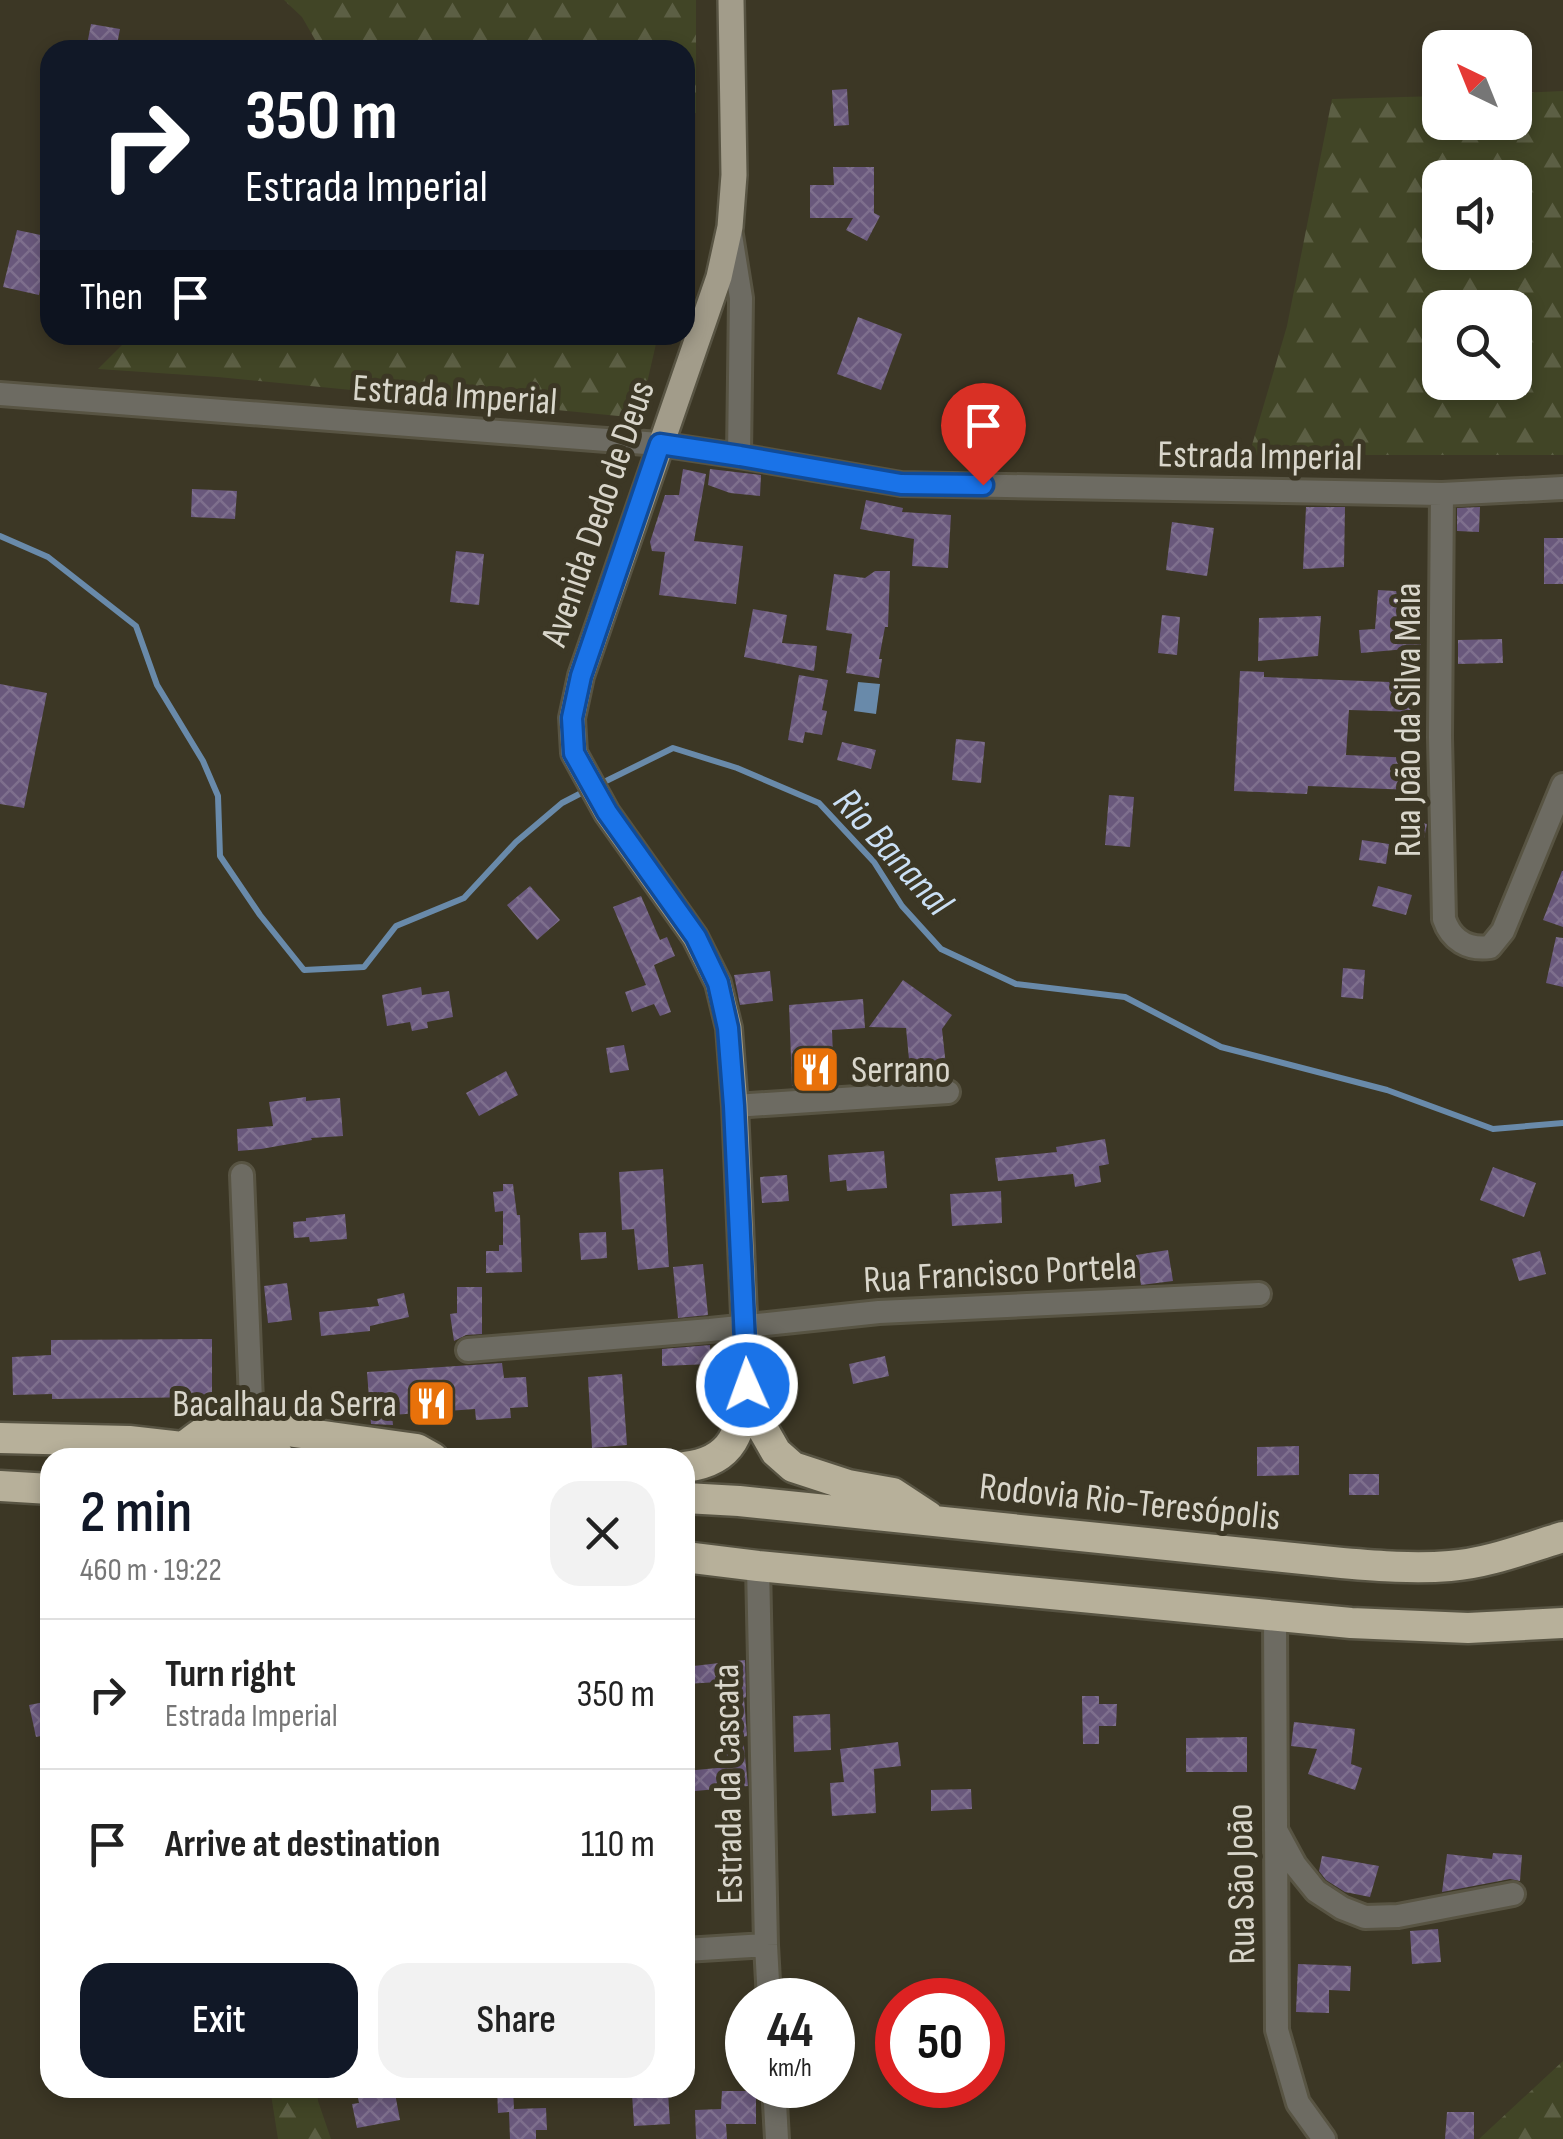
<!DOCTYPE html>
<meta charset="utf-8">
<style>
:root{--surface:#fff;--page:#f2f2f2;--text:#222;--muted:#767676;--line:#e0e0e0;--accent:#111827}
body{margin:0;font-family:"Sofia Sans Condensed",sans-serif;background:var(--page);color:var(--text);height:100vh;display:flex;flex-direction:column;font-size:38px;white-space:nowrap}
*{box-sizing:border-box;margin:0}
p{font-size:32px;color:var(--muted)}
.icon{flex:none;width:55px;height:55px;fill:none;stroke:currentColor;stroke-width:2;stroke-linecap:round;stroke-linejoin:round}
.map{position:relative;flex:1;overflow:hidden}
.details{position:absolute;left:40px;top:1448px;width:655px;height:650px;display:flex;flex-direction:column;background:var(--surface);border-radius:30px;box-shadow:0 5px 15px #0003}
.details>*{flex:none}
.hud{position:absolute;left:40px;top:40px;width:655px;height:305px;border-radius:30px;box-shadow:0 5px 15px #0003;background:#111827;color:#fff;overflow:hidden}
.needle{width:65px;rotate:317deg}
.tools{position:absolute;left:1422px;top:30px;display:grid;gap:20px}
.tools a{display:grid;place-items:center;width:110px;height:110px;border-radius:20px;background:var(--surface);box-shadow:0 5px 15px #0003;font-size:50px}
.speed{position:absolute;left:725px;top:1978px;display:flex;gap:20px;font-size:50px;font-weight:700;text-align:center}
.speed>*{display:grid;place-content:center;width:130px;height:130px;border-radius:50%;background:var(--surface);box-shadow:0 5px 15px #0003;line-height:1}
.speed small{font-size:25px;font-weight:400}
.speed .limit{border:15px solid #d22;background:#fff;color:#111}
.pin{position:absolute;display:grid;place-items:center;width:85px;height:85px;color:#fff;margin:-102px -42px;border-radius:50% 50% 50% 0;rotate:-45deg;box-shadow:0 0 10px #0007}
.pin .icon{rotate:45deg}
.me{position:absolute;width:110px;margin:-55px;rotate:358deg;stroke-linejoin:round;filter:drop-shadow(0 0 8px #0008)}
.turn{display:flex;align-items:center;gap:35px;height:210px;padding:0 40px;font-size:45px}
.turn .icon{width:130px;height:130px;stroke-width:2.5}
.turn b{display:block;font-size:70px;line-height:85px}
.then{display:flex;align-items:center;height:95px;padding:0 40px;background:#0003;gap:20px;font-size:38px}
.round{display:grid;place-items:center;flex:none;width:105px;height:105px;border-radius:30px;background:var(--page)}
.summary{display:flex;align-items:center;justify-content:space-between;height:170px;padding:0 40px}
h1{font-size:60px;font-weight:600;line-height:75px;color:var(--accent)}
.action{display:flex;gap:20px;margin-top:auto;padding:20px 40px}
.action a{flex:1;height:115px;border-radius:30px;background:var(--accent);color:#fff;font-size:40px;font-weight:600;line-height:115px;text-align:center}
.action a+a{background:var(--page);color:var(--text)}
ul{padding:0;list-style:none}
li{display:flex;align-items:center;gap:30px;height:150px;padding:0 40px;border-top:2px solid var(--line)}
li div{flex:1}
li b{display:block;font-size:38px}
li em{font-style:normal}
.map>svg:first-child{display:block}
.forest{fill:url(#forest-firs);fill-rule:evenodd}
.water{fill:#698aaa}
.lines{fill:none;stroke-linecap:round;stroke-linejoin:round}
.stream{stroke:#698aaa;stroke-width:6}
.building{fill:url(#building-cross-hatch)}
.minor-casing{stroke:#585443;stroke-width:28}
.major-casing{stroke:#585443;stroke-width:30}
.highway-casing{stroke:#585443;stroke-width:35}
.minor{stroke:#6d6b62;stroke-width:22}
.major{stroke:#a29c8a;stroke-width:25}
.highway{stroke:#b7b09a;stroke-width:30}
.route-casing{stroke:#114b97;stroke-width:25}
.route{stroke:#1a73e8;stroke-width:18}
.labels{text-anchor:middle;stroke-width:10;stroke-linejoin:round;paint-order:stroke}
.street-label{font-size:38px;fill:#d9d6cb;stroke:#3c3725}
.poi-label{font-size:38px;fill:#d9d6cb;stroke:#3c3725;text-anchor:start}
.water-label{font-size:40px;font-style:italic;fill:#cadff4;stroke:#3c3725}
</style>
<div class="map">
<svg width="1563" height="2139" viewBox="0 0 1563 2139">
<defs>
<pattern id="forest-firs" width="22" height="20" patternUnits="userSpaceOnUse" patternTransform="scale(2.5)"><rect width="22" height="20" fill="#414526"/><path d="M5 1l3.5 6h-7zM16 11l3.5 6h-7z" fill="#5c5f44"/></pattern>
<pattern id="building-cross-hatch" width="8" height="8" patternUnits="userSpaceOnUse" patternTransform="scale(2.5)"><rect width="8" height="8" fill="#69587c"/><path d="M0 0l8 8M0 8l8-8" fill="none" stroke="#7e6f8d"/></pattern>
</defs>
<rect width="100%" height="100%" fill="#3c3725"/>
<path class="forest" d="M284,0H696V113L685,115V50H321L302,17Z
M1563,91V455H1249L1287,326L1332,99L1440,96V122H1515V93ZM1440,178H1515V252H1440ZM1440,308H1515V382H1440Z
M132,335H658L639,418L218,377L98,369Z
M1563,2061V2139H1479Z
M270,2088H317L318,2101L331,2139H278Z"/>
<path class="water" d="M858,682L880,684L876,714L854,711Z"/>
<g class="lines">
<path class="stream" d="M0,536L48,557L136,626L157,685L203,761L218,796L220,856L260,915L304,970L364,967L396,926L464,898L516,842L562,803L589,789
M600,784L673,748L737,768L819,803L874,862L902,906L941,949L1016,984L1125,997L1221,1047L1387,1090L1493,1129L1563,1123"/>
</g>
<path class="building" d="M91,24L120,29L116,50H86Z
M847,89L849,125L834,126L832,90Z
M833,167H874V213L880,216L867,241L846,230L853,218H810V185H834Z
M17,230L50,237L39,295L3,287Z
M858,317L902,334L881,390L837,374Z
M683,469L706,474L694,541L743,546L736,604L659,595L665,552L652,551L650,542L665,495H679Z
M710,469L761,475L760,496L730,493L708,485Z
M192,489L237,491L235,519L191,517Z
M866,500L903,508L902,512L951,515L948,568L912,566L914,539L860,529Z
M1306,507H1345L1344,567L1303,569Z
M1480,507L1479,532L1457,531V508Z
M1172,522L1214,528L1207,576L1166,570Z
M1544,538H1563V584H1544Z
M456,551L484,554L479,605L450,602Z
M875,571H890L888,627H885L879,659H882L879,678L846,673L852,634L826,630L834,574L865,578Z
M1378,590L1413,592L1411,626L1419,625L1422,656L1407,657L1406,649L1361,653L1359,630L1375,629Z
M753,609L787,615L782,643L817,646L814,671L744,657Z
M1162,615L1180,617L1177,655L1158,653Z
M1321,616L1318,656L1258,661L1259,618Z
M1502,639L1503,663L1458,664V640Z
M1240,671L1264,672V677L1415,683L1414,712L1349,710L1346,755L1414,758L1413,790L1308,786L1307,794L1234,791Z
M799,675L828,680L822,710L827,711L822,735L805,732L803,743L788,740Z
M0,684L47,693L24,808L0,804Z
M956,739L985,742L981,783L952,780Z
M842,742L876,750L871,769L837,760Z
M1109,795L1134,797L1130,847L1105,845Z
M1406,819L1427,824L1423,843L1402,838Z
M1362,840L1389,844L1386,864L1359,860Z
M1562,871H1563V927L1543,920Z
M530,886L560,920L537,940L507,905Z
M1378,886L1412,895L1406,915L1372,906Z
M641,896L660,940L667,937L675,956L654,965L671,1012L660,1016L654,1004L632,1012L625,992L646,985L613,907Z
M1556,937L1563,938V987L1546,983Z
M1343,968L1365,970L1363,999L1341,997Z
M770,971L773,1001L740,1005L734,975Z
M903,980L952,1015L942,1029L946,1066L910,1070L906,1028L869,1027Z
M421,987L422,995L449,991L453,1017L427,1022L428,1028L412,1031L410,1022L387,1026L382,995Z
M863,999L865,1028L832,1030L834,1083L792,1086L789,1005Z
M624,1045L629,1070L610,1073L606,1048Z
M506,1071L518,1095L479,1116L466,1093Z
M306,1097V1101L340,1098L343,1136L311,1138L312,1140L261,1149L238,1151L237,1129L273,1126L269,1102Z
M1105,1139L1109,1164L1099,1166L1101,1182L1075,1187L1073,1174L998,1181L995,1158L1057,1152L1056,1147Z
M884,1151L887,1188L847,1191L846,1180L830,1182L828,1155Z
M1493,1167L1536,1183L1524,1217L1480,1200Z
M663,1169L669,1267L638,1270L634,1229L622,1230L619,1172Z
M787,1175L789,1201L762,1203L760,1177Z
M503,1184H513L517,1215H520L522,1272L486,1273V1251H499V1245H503V1211L495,1212L493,1192L503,1191Z
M1001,1191L1002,1223L952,1226L950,1194Z
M345,1214L347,1239L310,1242L309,1237L294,1238L293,1222L306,1221V1218Z
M606,1232L607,1258L581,1260L579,1233Z
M1168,1250L1173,1281L1141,1285L1136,1255Z
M1540,1251L1546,1274L1519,1281L1512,1259Z
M703,1264L708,1315L678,1318L673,1267Z
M287,1283L292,1320L268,1323L264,1286Z
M457,1287H482V1334L466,1335L454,1341L450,1314L457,1313Z
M404,1293L409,1317L370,1326V1331L321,1336L319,1312L379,1306L377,1299Z
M212,1339V1397L52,1399V1394L13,1395L12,1357L51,1355V1340Z
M710,1345L711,1364L662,1366V1349Z
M885,1356L889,1376L853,1384L849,1364Z
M502,1363L504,1378L526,1377L528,1407L510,1408L511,1418L476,1420L475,1409L392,1415L393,1425L371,1424L367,1372Z
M622,1374L627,1445L592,1448L588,1377Z
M1299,1446V1475L1257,1476V1447Z
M1349,1474H1379V1495H1349Z
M745,1660L746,1697L744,1698L747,1736L743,1737L748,1786L685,1792V1771L728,1767L719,1682L685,1684V1667Z
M1082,1696H1099V1704H1117L1116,1726H1099V1744H1083Z
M50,1701V1734L36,1737L29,1705Z
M830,1714L831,1750L794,1752L793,1716Z
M1294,1722L1355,1729L1351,1764L1362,1768L1355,1790L1308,1774L1317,1749L1291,1746Z
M1247,1737V1772H1186V1738Z
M898,1742L901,1766L874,1769L876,1813L832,1816L830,1783L844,1782L840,1749Z
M971,1789L972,1809L931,1811V1790Z
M1493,1853L1522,1855L1520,1881L1510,1879L1442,1892L1447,1854L1492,1859Z
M1322,1856L1379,1866L1370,1897L1345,1892L1326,1880L1319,1871Z
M1438,1929L1441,1962L1412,1964L1410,1931Z
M1298,1964L1351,1966L1350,1991L1329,1990V2013L1296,2012Z
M356,2088H394L400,2120L357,2128L352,2104L359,2103Z
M497,2088H513L514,2109L546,2108L547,2130H536V2139H510L509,2112L498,2113Z
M722,2091H756V2124H726L727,2139H696L695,2110L721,2109Z
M668,2092L670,2124L634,2126L632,2094Z
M1447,2112H1474V2139H1445Z"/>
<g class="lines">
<defs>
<path id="minor" d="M731,235L741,298L739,456
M0,394L659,444L739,456L901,484L1442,494L1563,488
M1442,494L1440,737L1444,919C1451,940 1468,950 1490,947L1503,931L1563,785
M735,1106L948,1092
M242,1175L252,1426
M468,1350L710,1330L879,1312L1259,1294
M758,1566L766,1945L769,2000
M1275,1617L1277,2030L1298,2103L1324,2139
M1276,1830L1295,1865L1316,1891L1342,1908L1365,1917L1398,1916L1513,1894
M685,1950L766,1945
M774,2085L777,2139"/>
<path id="major" d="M731,0L734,175L730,227L719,277L581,676L572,718L574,753L607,813L695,937L718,983L729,1028L735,1106L747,1385"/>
<path id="highway" d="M747,1385L764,1431L776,1452L793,1467L848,1485L893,1493L928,1516
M0,1438L129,1441L280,1458
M183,1454L185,1446C214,1423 215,1425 252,1426L417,1449L433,1458
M685,1467C735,1461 740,1431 747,1388
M0,1486L50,1489
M685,1498L739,1501L1342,1563C1378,1566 1414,1569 1450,1566C1489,1563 1526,1548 1563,1537
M685,1557L758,1566L1351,1623L1468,1628L1563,1623"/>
</defs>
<use href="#minor" class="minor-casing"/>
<use href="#major" class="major-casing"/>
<use href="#highway" class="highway-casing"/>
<use href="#minor" class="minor"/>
<use href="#major" class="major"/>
<use href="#highway" class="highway"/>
</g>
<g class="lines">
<defs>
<path id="route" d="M747,1385L734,1106L728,1028L718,983L696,937L607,812L574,753L572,718L581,676L660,444L740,456L901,484L983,485"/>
</defs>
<use href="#route" class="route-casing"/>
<use href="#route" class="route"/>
</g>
<defs>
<symbol id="restaurant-square" viewBox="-11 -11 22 22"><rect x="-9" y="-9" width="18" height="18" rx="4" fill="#e8710a" stroke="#3c3725"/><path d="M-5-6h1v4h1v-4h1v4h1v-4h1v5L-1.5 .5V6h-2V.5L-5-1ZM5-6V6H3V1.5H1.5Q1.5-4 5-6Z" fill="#fff"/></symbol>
</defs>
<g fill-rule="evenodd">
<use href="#restaurant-square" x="788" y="1042" width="55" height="55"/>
<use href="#restaurant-square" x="404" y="1376" width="55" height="55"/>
</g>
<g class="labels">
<g class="street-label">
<text transform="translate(455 394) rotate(4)" y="13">Estrada Imperial</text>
<text transform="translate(1260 455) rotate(1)" y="13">Estrada Imperial</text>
<text transform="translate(597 513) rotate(-71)" y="13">Avenida Dedo de Deus</text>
<text transform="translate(1407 720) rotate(-90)" y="13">Rua João da Silva Maia</text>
<text transform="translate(1000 1272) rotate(-3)" y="13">Rua Francisco Portela</text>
<text transform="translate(1130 1501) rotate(6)" y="13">Rodovia Rio-Teresópolis</text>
<text transform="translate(727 1784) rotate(-91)" y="13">Estrada da Cascata</text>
<text transform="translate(1240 1884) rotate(-91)" y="13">Rua São João</text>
</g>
<g class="poi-label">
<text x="851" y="1082">Serrano</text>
<text x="397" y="1416" text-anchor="end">Bacalhau da Serra</text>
</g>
<g class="water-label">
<text transform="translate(894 851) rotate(48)" y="14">Rio Bananal</text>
</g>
</g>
</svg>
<div class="tools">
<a><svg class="needle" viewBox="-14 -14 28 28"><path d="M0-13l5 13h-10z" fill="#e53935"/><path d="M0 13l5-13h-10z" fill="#767676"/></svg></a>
<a><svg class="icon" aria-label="sound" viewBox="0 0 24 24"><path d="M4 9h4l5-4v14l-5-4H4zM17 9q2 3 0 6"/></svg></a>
<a><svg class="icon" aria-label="search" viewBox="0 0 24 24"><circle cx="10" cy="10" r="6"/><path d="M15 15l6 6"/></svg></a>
</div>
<div class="speed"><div>44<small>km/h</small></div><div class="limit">50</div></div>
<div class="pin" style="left:983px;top:485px;background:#d93025"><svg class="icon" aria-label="arrive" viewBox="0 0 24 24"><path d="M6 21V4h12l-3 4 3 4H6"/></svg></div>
<svg class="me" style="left:747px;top:1385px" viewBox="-20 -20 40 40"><circle r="17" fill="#1a73e8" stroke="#fff" stroke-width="3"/><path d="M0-11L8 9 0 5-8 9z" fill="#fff"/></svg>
<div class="hud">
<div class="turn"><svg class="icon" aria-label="right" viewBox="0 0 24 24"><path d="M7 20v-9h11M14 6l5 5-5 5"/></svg><div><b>350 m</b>Estrada Imperial</div></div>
<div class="then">Then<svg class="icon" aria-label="arrive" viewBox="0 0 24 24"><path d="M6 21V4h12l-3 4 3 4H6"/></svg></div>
</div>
<section class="details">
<div class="summary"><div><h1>2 min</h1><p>460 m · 19:22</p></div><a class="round"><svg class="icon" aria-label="close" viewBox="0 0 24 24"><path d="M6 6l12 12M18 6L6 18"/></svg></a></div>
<ul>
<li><svg class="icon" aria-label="right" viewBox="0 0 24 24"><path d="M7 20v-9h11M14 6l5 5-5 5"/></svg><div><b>Turn right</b><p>Estrada Imperial</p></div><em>350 m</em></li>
<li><svg class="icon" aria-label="arrive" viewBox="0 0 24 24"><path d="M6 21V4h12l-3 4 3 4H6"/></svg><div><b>Arrive at destination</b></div><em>110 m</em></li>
</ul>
<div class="action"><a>Exit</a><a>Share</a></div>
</section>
</div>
